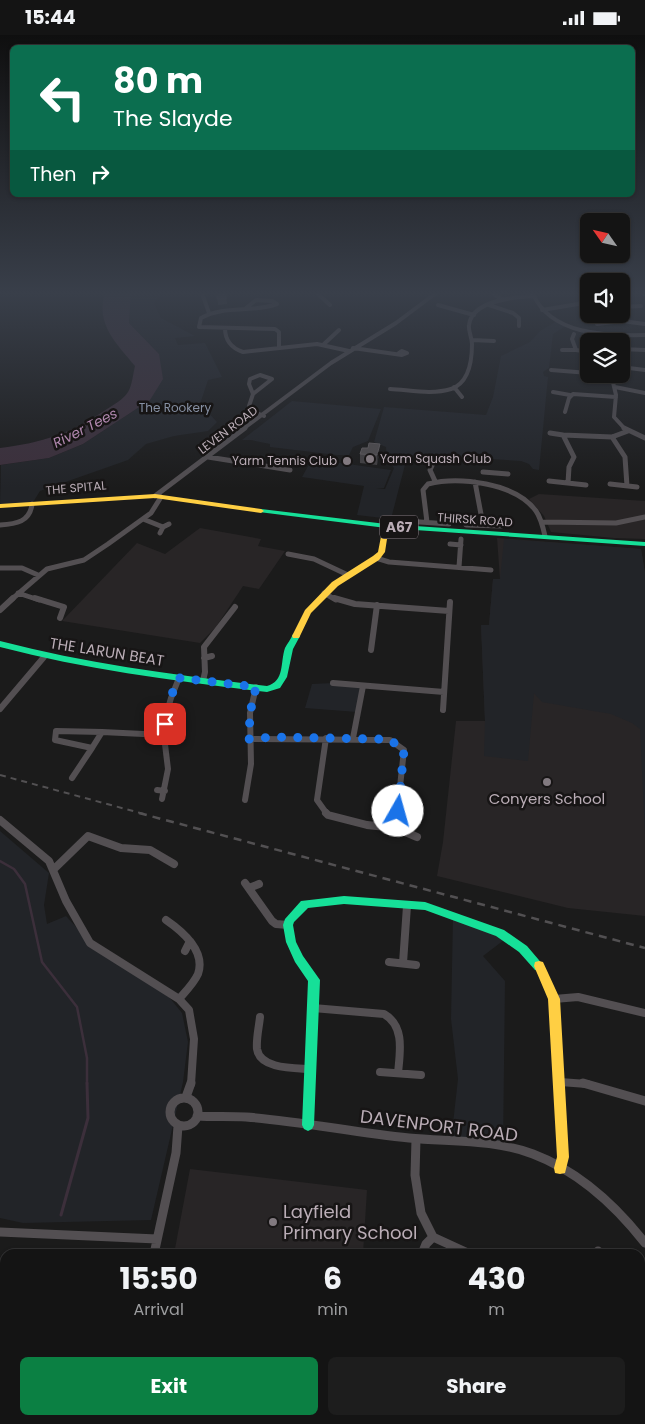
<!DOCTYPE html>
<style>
:root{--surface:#141414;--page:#1d1d1d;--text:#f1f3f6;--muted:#9d9ea0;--line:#333334;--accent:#0b8043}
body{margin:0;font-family:Poppins,sans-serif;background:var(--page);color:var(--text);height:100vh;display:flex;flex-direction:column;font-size:19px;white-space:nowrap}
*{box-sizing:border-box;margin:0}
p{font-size:16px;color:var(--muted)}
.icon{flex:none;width:28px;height:28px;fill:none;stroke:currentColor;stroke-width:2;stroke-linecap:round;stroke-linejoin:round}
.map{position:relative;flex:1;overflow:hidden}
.details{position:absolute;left:0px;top:1214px;width:645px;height:176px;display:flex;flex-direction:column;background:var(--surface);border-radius:15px 15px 0 0;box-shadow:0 1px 4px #0004,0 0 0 1px var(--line)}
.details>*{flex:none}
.hud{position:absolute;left:10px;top:10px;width:625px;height:152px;border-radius:8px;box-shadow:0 1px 4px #0004,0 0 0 1px var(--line);background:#0b6e4f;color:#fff;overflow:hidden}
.needle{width:32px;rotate:304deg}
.tools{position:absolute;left:580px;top:178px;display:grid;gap:10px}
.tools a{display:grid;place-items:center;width:50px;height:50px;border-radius:8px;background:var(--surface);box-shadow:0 1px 4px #0004,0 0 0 1px var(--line);font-size:25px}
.pin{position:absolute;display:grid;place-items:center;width:42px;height:42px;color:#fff;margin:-21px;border-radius:10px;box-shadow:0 2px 8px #0006}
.me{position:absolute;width:55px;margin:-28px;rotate:7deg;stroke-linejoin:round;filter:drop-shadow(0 0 4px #0008)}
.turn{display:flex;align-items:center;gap:18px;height:105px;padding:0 20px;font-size:22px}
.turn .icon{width:65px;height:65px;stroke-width:2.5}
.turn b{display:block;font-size:35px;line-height:42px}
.then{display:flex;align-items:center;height:48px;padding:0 20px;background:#0003;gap:10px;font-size:19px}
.eta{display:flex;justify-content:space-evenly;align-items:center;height:85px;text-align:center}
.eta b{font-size:30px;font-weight:700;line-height:35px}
.action{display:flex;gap:10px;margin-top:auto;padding:10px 20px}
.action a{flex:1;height:58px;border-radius:8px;background:var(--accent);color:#fff;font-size:20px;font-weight:700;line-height:58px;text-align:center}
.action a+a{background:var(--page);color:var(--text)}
.status{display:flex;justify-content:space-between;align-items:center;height:35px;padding:0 25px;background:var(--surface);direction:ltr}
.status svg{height:14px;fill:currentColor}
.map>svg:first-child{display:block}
.built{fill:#282526}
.green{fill:#222428}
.water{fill:#3c2f3b}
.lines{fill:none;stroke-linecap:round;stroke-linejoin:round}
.stream-far1{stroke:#3c2f3b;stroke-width:2.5}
.stream{stroke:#3c2f3b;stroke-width:3}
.street-far4{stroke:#534f52;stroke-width:4}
.street-far3{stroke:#534f52;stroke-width:5}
.street-far2{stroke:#534f52;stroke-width:6}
.street-far1{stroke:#534f52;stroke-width:8}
.street{stroke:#534f52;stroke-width:9}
.fast{fill:#16e098;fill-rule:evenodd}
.slow{fill:#ffcf43;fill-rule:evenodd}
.rail-far1{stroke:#525052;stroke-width:2;stroke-dasharray:6 5;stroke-linecap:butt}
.rail{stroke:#525052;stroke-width:2.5;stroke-dasharray:8 6;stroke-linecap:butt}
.wall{fill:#434143}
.shaded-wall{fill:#2e2d2e}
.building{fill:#504d4f;stroke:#605c5f}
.route{stroke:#1a73e8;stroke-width:9;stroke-dasharray:0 16.2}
.poi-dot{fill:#827a80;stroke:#171515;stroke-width:2}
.labels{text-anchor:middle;stroke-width:5;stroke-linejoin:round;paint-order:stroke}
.far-park-label{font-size:12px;fill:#8690a3;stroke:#171515}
.far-street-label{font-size:12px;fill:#baadb6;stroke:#171515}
.far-poi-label{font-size:12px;fill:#baadb6;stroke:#171515;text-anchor:start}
.far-water-label{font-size:14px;font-style:italic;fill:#b188af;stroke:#171515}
.shield{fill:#171515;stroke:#897f86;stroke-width:1}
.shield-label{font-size:14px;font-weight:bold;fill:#baadb6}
.street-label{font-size:15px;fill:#baadb6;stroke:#171515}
.poi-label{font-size:15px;fill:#baadb6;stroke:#171515}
.near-street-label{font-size:18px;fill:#baadb6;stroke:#171515}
.near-poi-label{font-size:18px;fill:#baadb6;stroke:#171515;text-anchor:start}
</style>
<div class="status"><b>15:44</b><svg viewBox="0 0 49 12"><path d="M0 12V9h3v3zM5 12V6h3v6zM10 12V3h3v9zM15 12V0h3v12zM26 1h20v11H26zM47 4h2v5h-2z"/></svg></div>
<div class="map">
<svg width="645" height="1389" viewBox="0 0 645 1389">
<rect width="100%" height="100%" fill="#1b1b1b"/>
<path class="built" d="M539,459L645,466V504L614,503L551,497L544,481L529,464Z
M200,493L261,504L258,511L285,516L259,554L243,551L216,592L200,608L62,586L137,508L165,519Z
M497,503L641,514L645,538V881L568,873L437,841L443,807L456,686H485L481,590H489L493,544H500Z
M190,1134L367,1155L363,1219H174Z
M275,1385H352V1389H304Z"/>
<path class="green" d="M131,258H162L154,268L161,283L195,301L175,303L178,310L205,308L222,342L208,345L200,369L217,387L208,396L174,401L146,409L128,425L40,456L32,469H0L1,430L49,423L83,409L150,365L159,319L129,288Z
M557,286L567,290L553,299L549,333L543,337L544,341L548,342L539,435L533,434L529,429L521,426L416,419L407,422L391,484L357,480L364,451L302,442L312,424L391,435L384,453H376L385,454L394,433L387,425L386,412L374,407L384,372L486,380L493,362L501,321L530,307L540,296Z
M292,366L381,374L368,406L353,412L349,420H337L270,412V409L251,405H242Z
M504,504L641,514L645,538V799L640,694L632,688L611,679L542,667L534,658L528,726L484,721L485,687L481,590H489L493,544H500Z
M333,648L363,651L357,677L305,673L312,649Z
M0,796L49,838L44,870L47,889L66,881L87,904L169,962L182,978L188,1007L183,1047L151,1185L23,1188L0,1183Z
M453,881L508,902L483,921L505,946L503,1113L451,1106L458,1044L451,984Z"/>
<path class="water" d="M105,258H131L129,288L159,319L163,344L150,365L83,409L49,423L0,430V413C42,408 72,398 107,374C113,370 124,364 128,357C132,351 133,339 135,331C117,309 95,289 105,258Z"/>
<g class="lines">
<path class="stream-far1" d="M0,826L14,834L25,849L42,927L77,972L87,1023V1049"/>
<path class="stream" d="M61,1180L88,1083L87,1048"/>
<path class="street-far4" d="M202,258L209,278
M317,258L330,270
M492,258L503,265
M533,259C551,300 606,301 645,300
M438,270L474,280
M489,270L513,278L519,283V291
M621,272L641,271
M246,273L256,265L272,266L277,269C252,278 224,270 201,283L199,292L275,294L279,297V313
M542,275L578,269L585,265L583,258
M616,279L622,286L645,289
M597,289L622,286
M225,293C225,305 231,313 243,317L317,309L349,316
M574,299L572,304L576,315L589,317
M472,305L494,306
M324,309L339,295
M353,313L402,320L407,318L402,316L399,318
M621,314L645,315
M562,315H576
M621,332L645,335
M551,335L589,338
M594,339L611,340
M611,339L616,360L614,382L625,394
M260,340L272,344L253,359L249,349L250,344Z
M454,352L462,362
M615,352L645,358
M390,354C410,355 432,360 451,354C469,348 472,325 472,309C472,302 468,296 469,290C472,265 515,262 534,261
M553,357L570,360
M253,359L249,371L252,376L264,381
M565,377L569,363L573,359L616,362
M243,394L331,328L396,288L436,258"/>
<path class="street-far3" d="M624,393L645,403
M550,398L563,400
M612,402L625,422L627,451
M208,422L290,435
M434,426L430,435L435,446
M483,437L508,439
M549,446L586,450
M475,447L483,490
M568,448L569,432L574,422L563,400L612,402L628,396
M610,449L637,452
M155,461L245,393
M143,484L163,492
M391,485L449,489
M427,487L423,455L428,449C459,441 516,448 536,476C541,483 543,492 545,501
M542,487L616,488L645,482
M0,490C16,489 30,487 32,469
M466,490L502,491
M160,498L163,492L169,489
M450,509L461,510
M288,519L314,524L348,540
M376,523L389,527L491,535
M459,532L461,504
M0,533H22L38,540
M18,558L39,565
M324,558L336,565
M11,565L47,534L84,525L108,509L151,478L161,462"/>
<path class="street-far2" d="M35,563L64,572L60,583
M334,563L355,569L449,576
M0,575L13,563
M371,615L377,570
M204,623L212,621
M203,646L205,637L204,612L235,572
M333,648L444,657
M0,674L44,622
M443,675L450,567
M56,696L102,697L92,713L55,705Z
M102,697L164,700
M326,703L317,765L327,779
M353,703L363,651
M249,704L390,705L404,715L397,779
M72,743L92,713
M157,755L165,756
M162,764L168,734L164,701L165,684L171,663L179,643
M245,765L251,729L250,678L256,652"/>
<path class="street-far1" d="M326,778L328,780L367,790L396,793L417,802
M0,785L49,826L66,866L90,908L179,964L189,975L194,1004L191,1049
M396,793L398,778
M53,835L88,801L121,813L150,815L174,829
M245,848L272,886L276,889L288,890
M249,853L259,849
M166,885C182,896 206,916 198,939C194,948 186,956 179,964
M185,916L190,906
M389,927L416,930
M403,928L407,871
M554,964L578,962L645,978
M313,973L384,979C405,991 400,1017 398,1038
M260,982C259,992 256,1004 257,1014C260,1034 294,1033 309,1034
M380,1037L421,1040
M560,1047L587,1049"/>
<path class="street" d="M583,1048L645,1066
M186,1062L191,1048
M170 1077a14 14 0 1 1 28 0a14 14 0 1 1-28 0Z
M197,1081C213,1082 230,1081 246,1082C301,1086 355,1098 409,1103C450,1107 494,1104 533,1119C578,1136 616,1171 645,1208
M416,1104L415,1140L421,1178L433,1202L470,1219
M0,1197L157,1204
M598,1216V1219
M154,1219L176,1118L178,1091
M422,1219L426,1209L433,1202
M0,1269L5,1271
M52,1389L53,1385
M120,1389L121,1385"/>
<path class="fast" d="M642,258H645V261H643Z
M261,474L386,489L645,507V511L386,493L259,477L258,476Z
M296,598L300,601L293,614L287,642L280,653L267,657C177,646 88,635 0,612V606C88,629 177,640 267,651C285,646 280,628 285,613C287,609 291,604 293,599Z
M344,861L425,867L504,895L527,911L544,931L543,935L539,936L535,935L519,917L496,901L425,875L344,869L308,873L294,887L293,890L296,907L303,921L320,945L314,1090L312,1094L308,1096L304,1094L302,1090L308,946L295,927L286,907L283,890L285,884L301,866Z"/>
<path class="slow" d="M155,459L261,474L264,476L261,478L155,463L0,473V469Z
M386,489L389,491L385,517L379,525L338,551L311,578L299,603H293L292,601L305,575L332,547L373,521L378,517L383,491Z
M539,926L543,927L560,964L569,1122L565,1138L560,1139L555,1138L554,1133L557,1122L548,964L534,931L535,927Z"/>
<path class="rail-far1" d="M0,740L144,779"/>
<path class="rail" d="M139,778L645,913"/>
</g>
<path class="wall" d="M217,258H226L227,269L218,270Z
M379,418L377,430L360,428V419Z"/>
<path class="shaded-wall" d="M380,409L379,418L377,430V420Z"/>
<path class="building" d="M217,258H226V264H217Z
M369,408L380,409L377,420L360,419L362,413H368Z"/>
<linearGradient id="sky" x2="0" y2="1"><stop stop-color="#0f0f0f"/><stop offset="0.57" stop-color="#393f4a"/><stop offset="1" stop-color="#393f4a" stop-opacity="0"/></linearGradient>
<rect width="645" height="453" fill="url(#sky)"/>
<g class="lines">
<path class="route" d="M165,689L173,656L180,643L256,652L250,678L249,704L274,702L378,704L390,705L404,715L398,776"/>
</g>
<g class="poi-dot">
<circle cx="370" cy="424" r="5"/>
<circle cx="347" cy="426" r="5"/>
<circle cx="547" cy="747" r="5"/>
<circle cx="273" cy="1187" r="5"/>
</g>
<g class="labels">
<g class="far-park-label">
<text x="175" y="377">The Rookery</text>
</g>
<g class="far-street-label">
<text transform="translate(228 395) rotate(-37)" y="4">LEVEN ROAD</text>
<text transform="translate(76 453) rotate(-5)" y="4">THE SPITAL</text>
<text transform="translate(475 485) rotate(4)" y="4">THIRSK ROAD</text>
</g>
<g class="far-poi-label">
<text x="380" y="428">Yarm Squash Club</text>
<text x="337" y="430" text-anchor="end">Yarm Tennis Club</text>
</g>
<g class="far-water-label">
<text transform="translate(85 393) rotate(-27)" y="5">River Tees</text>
</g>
<rect class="shield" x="380" y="480.5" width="38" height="23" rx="4"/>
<g class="shield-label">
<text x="399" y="497">A67</text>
</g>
<g class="street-label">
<text transform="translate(107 617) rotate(9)" y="5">THE LARUN BEAT</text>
</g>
<g class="poi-label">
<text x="547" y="769">Conyers School</text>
</g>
<g class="near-street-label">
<text transform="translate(439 1091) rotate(7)" y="6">DAVENPORT ROAD</text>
</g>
<g class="near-poi-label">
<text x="283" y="1183">Layfield<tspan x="283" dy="21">Primary School</tspan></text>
</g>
</g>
</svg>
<div class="tools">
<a><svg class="needle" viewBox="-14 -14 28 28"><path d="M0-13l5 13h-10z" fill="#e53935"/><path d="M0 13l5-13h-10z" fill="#9d9ea0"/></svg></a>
<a><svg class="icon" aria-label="sound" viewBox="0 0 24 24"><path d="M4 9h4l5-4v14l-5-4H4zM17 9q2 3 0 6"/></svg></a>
<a><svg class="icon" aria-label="layers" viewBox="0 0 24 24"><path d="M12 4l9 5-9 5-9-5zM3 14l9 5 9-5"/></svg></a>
</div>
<div class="pin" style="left:165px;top:689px;background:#d93025"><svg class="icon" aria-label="arrive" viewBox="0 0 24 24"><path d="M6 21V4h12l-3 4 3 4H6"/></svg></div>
<svg class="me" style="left:398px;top:776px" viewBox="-20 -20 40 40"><circle r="19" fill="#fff"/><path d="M0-13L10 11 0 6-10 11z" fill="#1a73e8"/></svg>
<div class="hud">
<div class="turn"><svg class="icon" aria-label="left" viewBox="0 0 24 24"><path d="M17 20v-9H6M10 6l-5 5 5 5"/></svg><div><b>80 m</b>The Slayde</div></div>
<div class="then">Then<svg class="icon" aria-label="right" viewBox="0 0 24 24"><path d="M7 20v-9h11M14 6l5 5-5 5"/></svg></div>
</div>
<section class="details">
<div class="eta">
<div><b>15:50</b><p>Arrival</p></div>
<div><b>6</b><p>min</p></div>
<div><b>430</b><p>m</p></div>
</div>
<div class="action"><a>Exit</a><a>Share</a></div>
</section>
</div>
